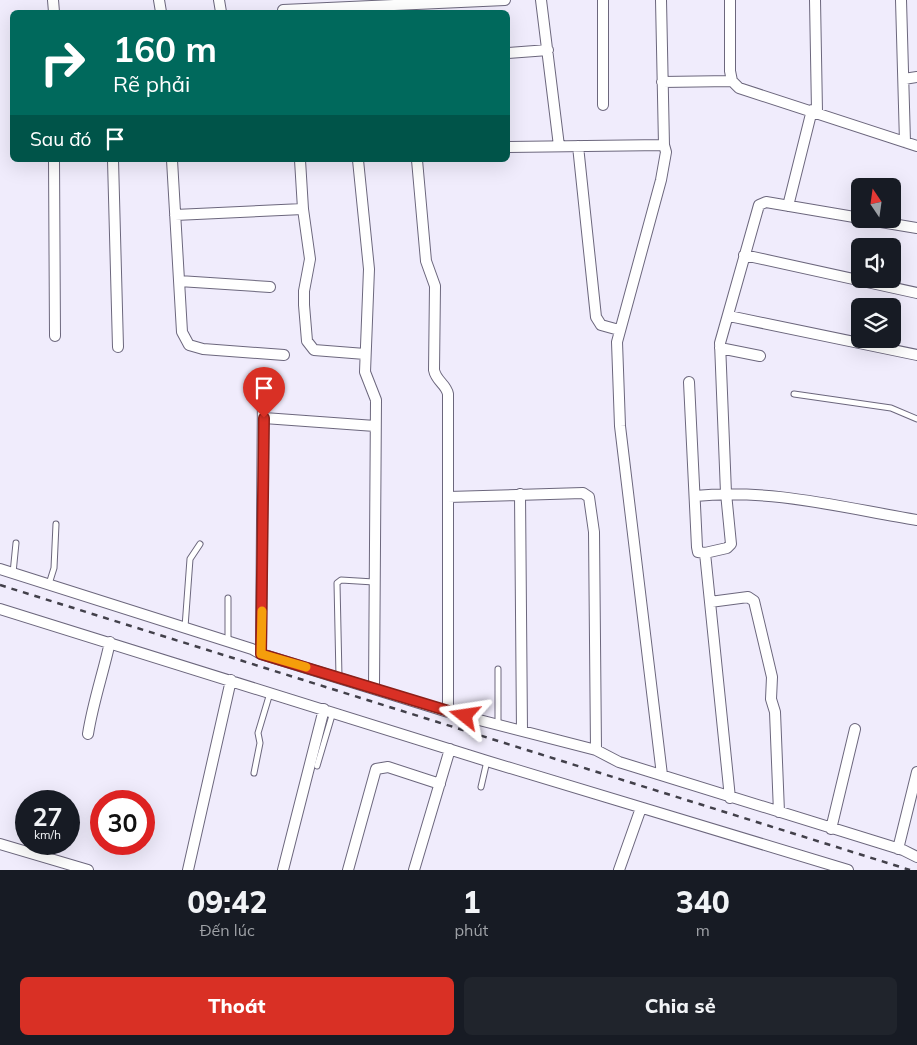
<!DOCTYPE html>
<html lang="vi">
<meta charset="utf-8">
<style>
:root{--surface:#171b24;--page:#20242c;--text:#f1f3f6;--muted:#9ea1a6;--accent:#d93025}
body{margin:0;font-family:Mulish,sans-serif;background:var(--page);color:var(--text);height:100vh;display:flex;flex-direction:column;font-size:19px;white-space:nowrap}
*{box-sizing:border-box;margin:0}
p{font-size:16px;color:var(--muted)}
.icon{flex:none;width:28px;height:28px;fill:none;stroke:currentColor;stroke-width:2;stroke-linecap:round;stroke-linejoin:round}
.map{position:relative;height:870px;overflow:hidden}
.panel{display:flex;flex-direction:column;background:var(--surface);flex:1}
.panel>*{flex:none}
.hud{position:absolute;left:10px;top:10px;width:500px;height:152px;border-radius:8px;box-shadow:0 5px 20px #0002;background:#00695c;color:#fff;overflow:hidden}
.needle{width:32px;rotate:347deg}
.tools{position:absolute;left:851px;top:178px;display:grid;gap:10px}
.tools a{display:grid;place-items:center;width:50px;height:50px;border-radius:8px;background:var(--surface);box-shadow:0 5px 20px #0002;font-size:25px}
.speed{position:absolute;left:15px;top:790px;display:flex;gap:10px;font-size:25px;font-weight:700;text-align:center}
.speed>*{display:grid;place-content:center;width:65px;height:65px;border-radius:50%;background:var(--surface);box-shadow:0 5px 20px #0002;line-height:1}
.speed small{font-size:12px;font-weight:400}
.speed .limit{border:8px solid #d22;background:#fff;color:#111}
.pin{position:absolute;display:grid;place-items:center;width:42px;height:42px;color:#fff;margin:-51px -21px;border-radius:50% 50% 50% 0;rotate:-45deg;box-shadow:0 0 5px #0007}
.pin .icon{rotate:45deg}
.me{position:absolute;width:55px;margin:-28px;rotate:285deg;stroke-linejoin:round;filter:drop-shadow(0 0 4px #0008)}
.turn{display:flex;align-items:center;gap:18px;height:105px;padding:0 20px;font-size:22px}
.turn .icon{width:65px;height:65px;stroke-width:2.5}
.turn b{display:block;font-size:35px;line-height:42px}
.then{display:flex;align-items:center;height:48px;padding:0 20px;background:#0003;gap:10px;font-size:19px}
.eta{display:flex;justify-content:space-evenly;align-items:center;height:85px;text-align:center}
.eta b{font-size:30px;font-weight:800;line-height:35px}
.button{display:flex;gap:10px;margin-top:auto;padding:10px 20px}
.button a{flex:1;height:58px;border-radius:8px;background:var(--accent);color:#fff;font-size:20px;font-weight:800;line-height:58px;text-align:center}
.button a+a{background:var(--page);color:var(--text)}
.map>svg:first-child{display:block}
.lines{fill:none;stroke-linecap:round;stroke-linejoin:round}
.service-casing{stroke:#6c677d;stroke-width:7}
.minor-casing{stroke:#6c677d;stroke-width:12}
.service{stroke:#fff;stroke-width:5}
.minor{stroke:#fff;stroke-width:10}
.rail{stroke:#42404a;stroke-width:2.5;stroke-dasharray:6 6;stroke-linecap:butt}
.route-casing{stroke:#8d1f18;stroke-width:12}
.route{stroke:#d93025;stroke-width:9}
.slow{stroke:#f59e0b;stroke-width:9}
</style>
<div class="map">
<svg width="917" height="870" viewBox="0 0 917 870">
<rect width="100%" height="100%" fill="#f0ecfc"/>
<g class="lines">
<defs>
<path id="service" d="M794,394L891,408L917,419
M13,573L16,543
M49,584L54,568L56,524
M185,627L190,559L200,544
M228,641V598
M498,669V724
M339,677L337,583L341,580L374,582
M317,766L333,712
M254,773L260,743L258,733L270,693
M481,787L487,761"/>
<path id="minor" d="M53,0L54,12
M159,0L161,12
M219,0L221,12
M541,0L559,146
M603,0V105
M730,0V71L732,81L739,88L917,146
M815,0L817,111
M901,0L905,142
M283,10L505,0
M508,53L548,50
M904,79L917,77
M662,82L732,81
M578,146L596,317L601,325L619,330
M508,147L664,145L661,0
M54,160L55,336
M113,160L118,347
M172,160L182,332L189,345L203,349L284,355
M300,160L303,209L310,259L304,291V305L307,341L314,350L365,354
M358,160L369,269L365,372L376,400L374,689
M417,160L426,261L435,286L434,370C436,381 446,384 448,394V712
M788,206L812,110
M175,215L303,209
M863,219L917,228
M744,255L917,293
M179,281L270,287
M729,316L917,355
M720,348L760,356
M689,382L697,547L698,552L705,553L727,548L731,544L726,493L720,343L759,205L766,202L860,218
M264,418L375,426
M520,494L522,731
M695,496C769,488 844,508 917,520
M448,497L583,493L589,497L594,532L596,750
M705,553L730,798
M0,569L252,649L261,654L448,712L596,750L619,762L903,850L917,857
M710,602L748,597L754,601L772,677L771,699L775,712L779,812
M0,609L487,761L848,870
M261,654L263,389
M88,734C93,702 103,674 110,642
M662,775L620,426L617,342L661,180L666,152L664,145
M831,829L855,729
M0,844L88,870
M898,849L917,772
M188,870L231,680
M283,870L324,709
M348,870L376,769L388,767L440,784
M414,870L450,749
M619,870L641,808"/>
</defs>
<use href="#service" class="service-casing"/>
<use href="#minor" class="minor-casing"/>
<use href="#service" class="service"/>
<use href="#minor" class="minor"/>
<path class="rail" d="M0,585L910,870"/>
</g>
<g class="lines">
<defs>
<path id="route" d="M264,418L261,654L465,716"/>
</defs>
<use href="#route" class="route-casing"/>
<use href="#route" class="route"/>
<path class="slow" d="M262,611L261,654L306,667"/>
</g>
</svg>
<div class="tools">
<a><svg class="needle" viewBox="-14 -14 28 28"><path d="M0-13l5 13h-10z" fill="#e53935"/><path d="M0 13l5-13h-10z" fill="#9ea1a6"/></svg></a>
<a><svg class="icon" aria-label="sound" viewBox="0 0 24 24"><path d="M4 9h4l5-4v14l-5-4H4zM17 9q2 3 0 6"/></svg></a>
<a><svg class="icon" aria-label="layers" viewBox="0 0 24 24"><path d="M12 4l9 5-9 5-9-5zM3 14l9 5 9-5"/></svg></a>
</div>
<div class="speed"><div>27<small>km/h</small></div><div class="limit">30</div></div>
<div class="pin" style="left:264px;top:418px;background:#d93025"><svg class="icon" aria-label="arrive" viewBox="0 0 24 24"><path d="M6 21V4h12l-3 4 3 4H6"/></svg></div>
<svg class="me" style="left:465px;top:716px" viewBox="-20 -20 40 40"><path d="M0-17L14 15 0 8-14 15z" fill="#d93025" stroke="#fff" stroke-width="4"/></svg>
<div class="hud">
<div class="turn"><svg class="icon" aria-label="right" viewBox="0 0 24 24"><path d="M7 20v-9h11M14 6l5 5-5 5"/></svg><div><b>160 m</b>Rẽ phải</div></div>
<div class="then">Sau đó<svg class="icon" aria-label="arrive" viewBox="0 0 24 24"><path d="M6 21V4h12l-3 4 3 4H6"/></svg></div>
</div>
</div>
<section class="panel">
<div class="eta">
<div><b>09:42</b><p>Đến lúc</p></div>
<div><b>1</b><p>phút</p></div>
<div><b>340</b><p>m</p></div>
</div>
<div class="button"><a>Thoát</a><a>Chia sẻ</a></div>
</section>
